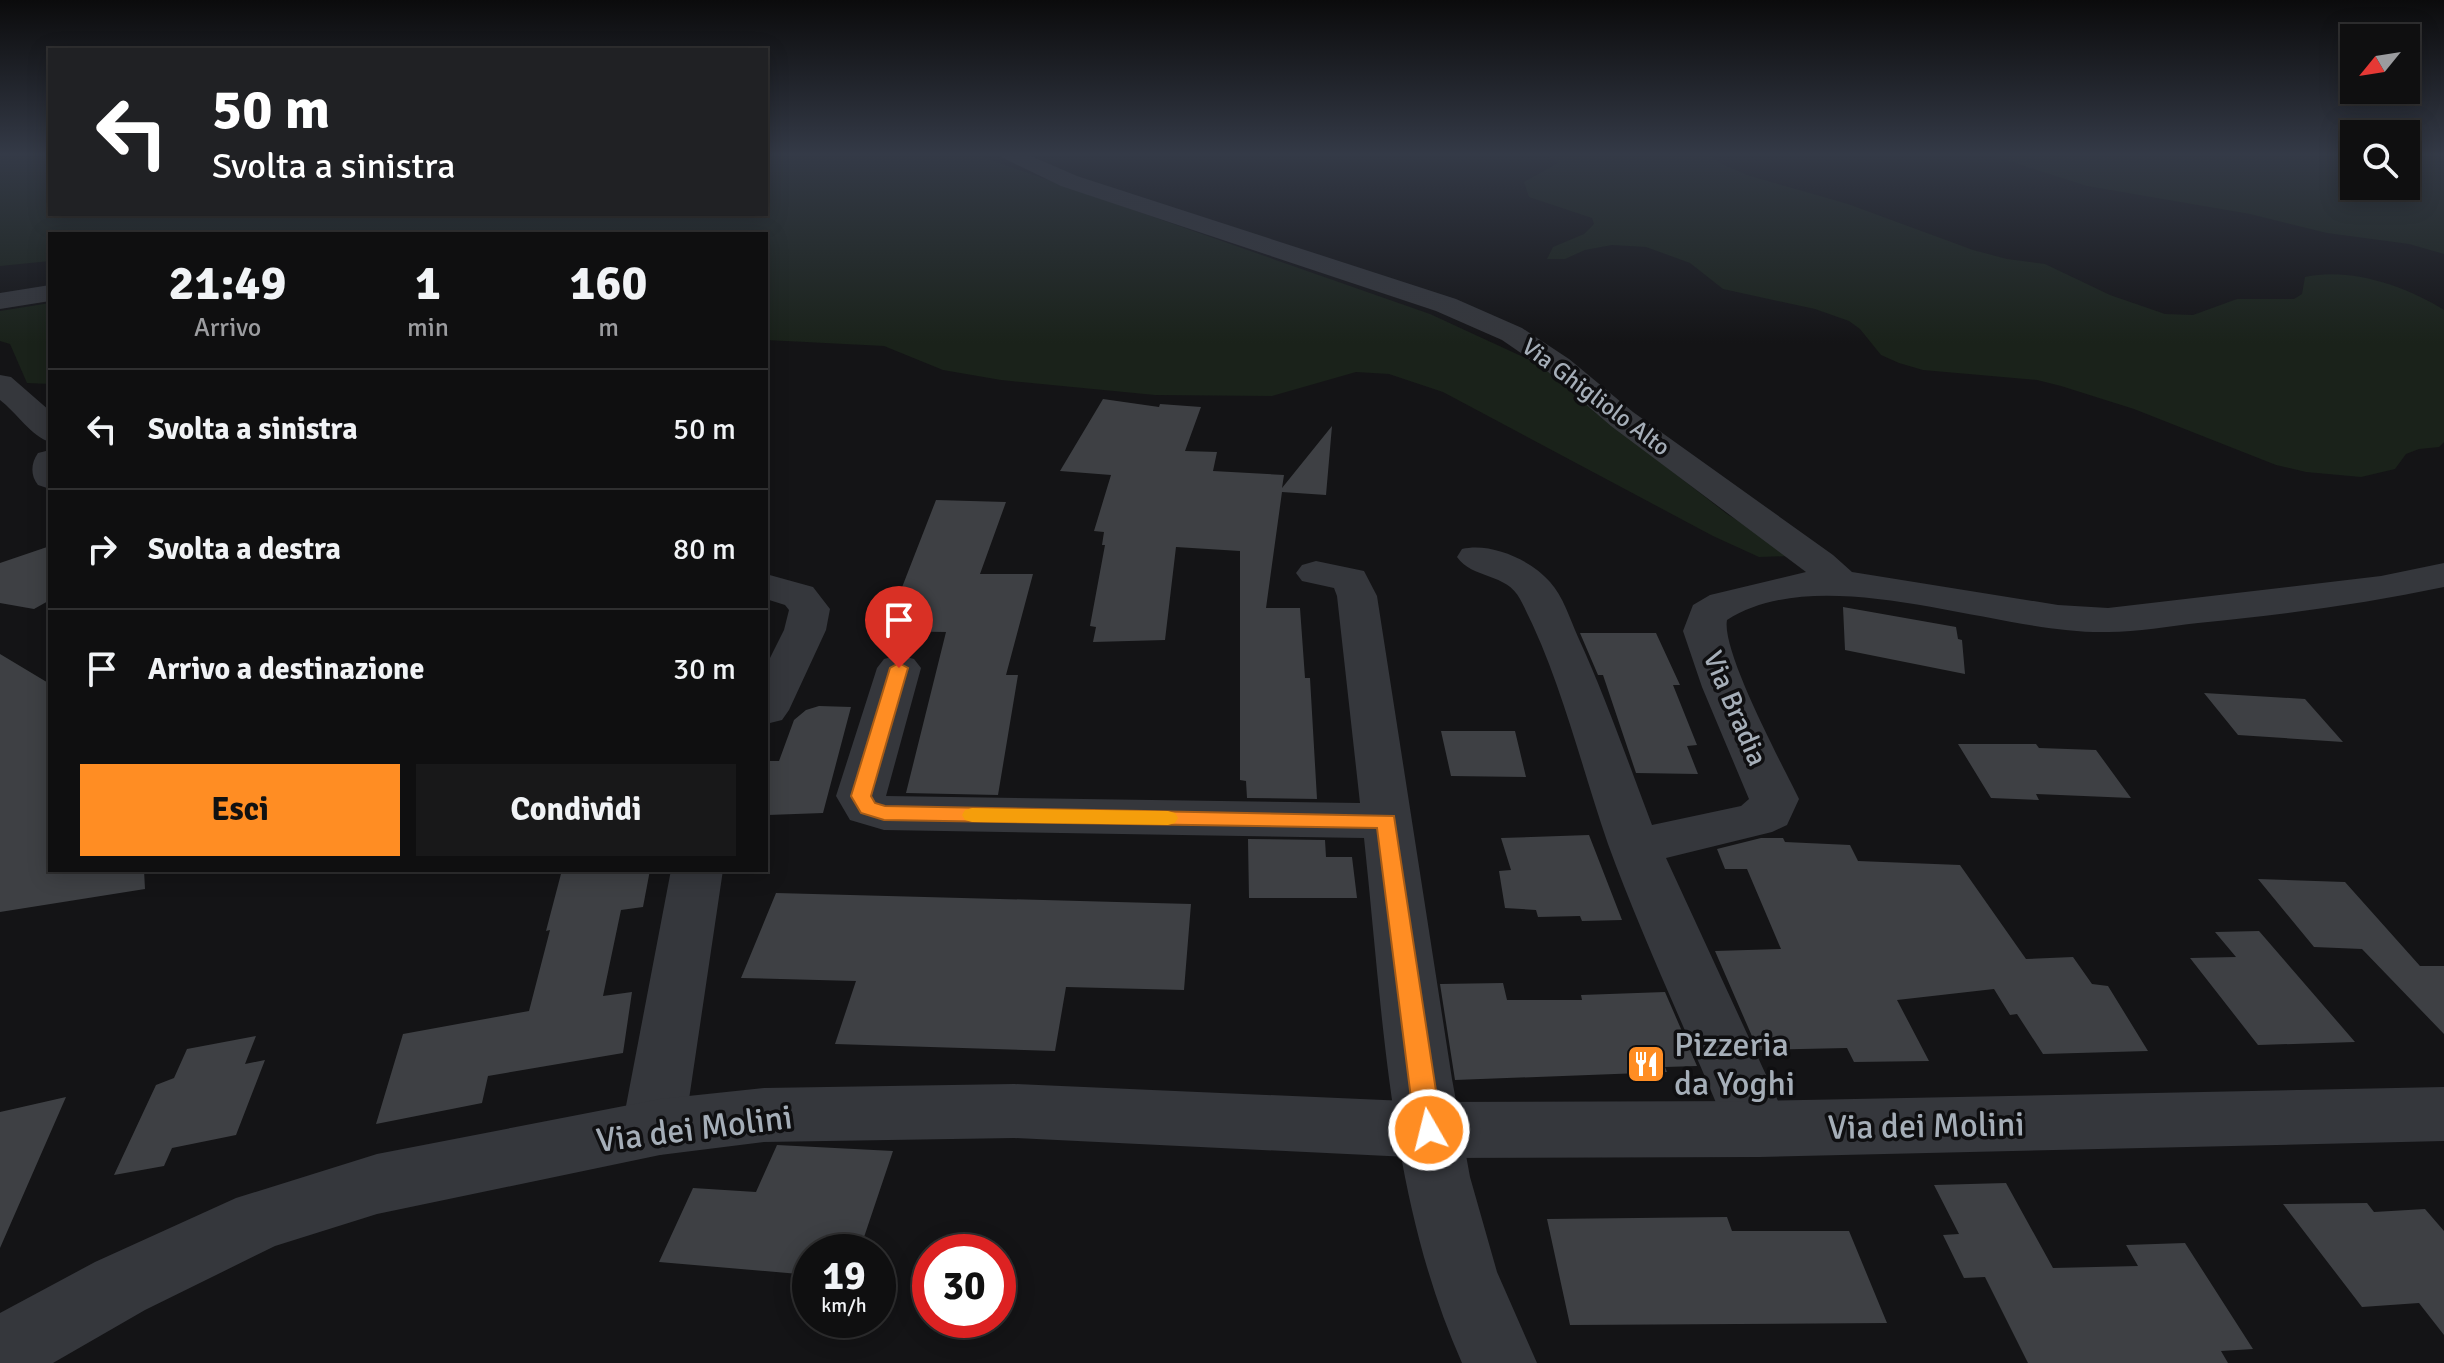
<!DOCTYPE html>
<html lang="it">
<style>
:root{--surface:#0f0f10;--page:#181819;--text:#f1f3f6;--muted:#9b9c9f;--line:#2f2f30;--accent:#ff8d23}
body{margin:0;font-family:Signika,sans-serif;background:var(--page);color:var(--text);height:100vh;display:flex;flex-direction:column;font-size:30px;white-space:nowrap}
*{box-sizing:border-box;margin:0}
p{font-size:26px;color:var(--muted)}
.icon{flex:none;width:44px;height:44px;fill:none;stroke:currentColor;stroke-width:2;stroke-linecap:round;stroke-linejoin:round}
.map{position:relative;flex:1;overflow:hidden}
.panel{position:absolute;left:48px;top:232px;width:720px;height:640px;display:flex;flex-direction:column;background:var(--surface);border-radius:0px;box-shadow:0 4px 20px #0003,0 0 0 2px var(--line)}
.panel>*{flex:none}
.hud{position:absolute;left:48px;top:48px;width:720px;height:168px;border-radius:0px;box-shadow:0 4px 20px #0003,0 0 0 2px var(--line);background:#202124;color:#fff;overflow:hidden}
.needle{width:52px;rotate:240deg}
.tools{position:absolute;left:2340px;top:24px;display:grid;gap:16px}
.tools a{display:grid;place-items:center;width:80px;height:80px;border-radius:0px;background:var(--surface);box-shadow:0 4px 20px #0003,0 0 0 2px var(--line);font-size:40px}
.speed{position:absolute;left:792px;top:1234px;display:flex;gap:16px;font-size:40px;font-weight:700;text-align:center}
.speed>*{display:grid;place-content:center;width:104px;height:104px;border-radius:50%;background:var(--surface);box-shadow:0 4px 20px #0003,0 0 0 2px var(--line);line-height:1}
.speed small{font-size:20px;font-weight:400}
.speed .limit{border:12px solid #d22;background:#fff;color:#111}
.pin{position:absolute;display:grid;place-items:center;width:68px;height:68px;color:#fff;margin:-82px -34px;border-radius:50% 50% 50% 0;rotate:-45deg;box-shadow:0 0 8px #0007}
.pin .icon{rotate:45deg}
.me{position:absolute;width:88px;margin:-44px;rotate:352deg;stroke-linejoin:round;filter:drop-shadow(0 0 6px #0008)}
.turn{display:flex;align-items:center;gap:28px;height:168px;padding:0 32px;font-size:36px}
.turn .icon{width:104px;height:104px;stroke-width:2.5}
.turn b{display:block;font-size:56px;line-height:68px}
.eta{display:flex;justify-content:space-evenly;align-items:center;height:136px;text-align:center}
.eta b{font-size:48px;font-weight:800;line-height:56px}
.action{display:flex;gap:16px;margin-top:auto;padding:16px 32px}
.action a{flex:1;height:92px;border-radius:0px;background:var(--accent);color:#111;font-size:32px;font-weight:800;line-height:92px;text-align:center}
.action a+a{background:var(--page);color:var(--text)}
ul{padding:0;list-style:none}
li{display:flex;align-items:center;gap:24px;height:120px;padding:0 32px;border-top:2px solid var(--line)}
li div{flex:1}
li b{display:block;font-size:30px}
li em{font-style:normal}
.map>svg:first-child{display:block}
.green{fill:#1a221a}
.building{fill:#3e4044}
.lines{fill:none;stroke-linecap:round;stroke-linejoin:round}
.minor{fill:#35373c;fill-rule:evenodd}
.tertiary{fill:#35373c;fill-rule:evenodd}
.route{fill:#ff8d23;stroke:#a65c17;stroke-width:2}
.slow{fill:#f59e0b}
.labels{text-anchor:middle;stroke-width:7;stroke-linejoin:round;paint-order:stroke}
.far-street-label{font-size:24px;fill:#a5aeb8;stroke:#0f0f11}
.street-label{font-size:28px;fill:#a5aeb8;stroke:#0f0f11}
.near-poi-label{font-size:34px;fill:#a5aeb8;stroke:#0f0f11;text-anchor:start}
.near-street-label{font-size:34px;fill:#a5aeb8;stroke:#0f0f11}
</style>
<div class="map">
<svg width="2444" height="1363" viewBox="0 0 2444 1363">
<rect width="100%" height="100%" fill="#141416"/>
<path class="green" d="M0,153H50V214H766V153H971L1430,314L1571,379L1650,454L1727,514L1788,551L1791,556L1759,557L1713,536L1443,392L1389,374L1356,372L1272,396L1155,395L1001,380L943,370L884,346L766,340V234H50V261L0,266Z
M1535,153H1710L1720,163L1747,175L1848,204L1973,250L2007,259L2045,264L2110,295L2165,314L2193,315L2237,299H2294L2302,294L2305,277C2350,267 2406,286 2444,310V442L2439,447L2419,449L2406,454L2395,469L2361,477L2306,472L2276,465L2134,409L2061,386L2037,380L1923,370L1899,363L1881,355L1860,329L1849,321L1815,309L1723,289L1690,263L1646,247L1612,245L1585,250L1565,259H1547L1553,247L1584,234L1594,224L1592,218L1529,197L1524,182L1558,163L1555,159Z
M1984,153H2354V186H2406V153H2444V254L2409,244L2327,233L2250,214L2087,186Z
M50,303V384L27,383L10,344L0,341V311Z"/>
<path class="building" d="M1103,399L1159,407L1160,404L1201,407L1185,451L1217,452L1213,471L1284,475L1282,488L1332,426L1326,495L1282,492L1266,608H1300L1305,678H1310L1317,799L1247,798L1246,781L1240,780V551L1176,547L1165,640L1093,642L1096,627L1090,626L1105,545H1102L1104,532L1094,531L1111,475L1060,471Z
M936,500L1006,502L980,574H1033L1006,675H1018L998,795L906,793L946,632L885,631Z
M50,546V600L34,609L0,603V563Z
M1843,607L1956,627L1958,639L1962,640L1965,674L1845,650Z
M1580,633H1656L1680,685H1673L1697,745L1687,746L1698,774L1636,773L1603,675H1598Z
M0,654L50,684V870H144L145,889L0,912Z
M2204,693L2305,699L2343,742L2238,735Z
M819,706L851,707L823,813L768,815L766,761H779L794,720L806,710Z
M1441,731H1515L1526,777L1451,776Z
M1958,744H2036L2039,748L2096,750L2131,798L2036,794L2039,800L1991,798Z
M1589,835L1622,920L1582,921L1580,916L1538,917L1536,910L1505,908L1499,871L1511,870L1501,838Z
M1761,838H1783L1785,842L1850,845L1858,861L1960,865L2026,959L2073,957L2092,984L2108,986L2148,1051L2043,1054L2017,1014L2010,1015L1994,989L1897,1000L1929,1061L1854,1062L1847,1048L1758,1050L1715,951L1781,949L1747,869H1725L1717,849Z
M1248,839L1325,840L1326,857H1352L1357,898H1249Z
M562,870H650L643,907L621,910L603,996L632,992L623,1053L488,1076L482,1103L376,1124L403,1034L529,1011L550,930L546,931Z
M2258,879L2345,882L2420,966H2444V1034L2362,949L2314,947Z
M776,893L1191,904L1184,990L1066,987L1055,1051L835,1044L856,981L741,978Z
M2259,931L2355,1042L2258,1045L2190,958L2236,957L2215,932Z
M1503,983L1507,1000H1582L1581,995L1665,992L1697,1066L1665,1067L1667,1072L1455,1080L1440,984Z
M256,1036L245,1064L265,1060L236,1135L172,1148L164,1166L114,1175L156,1085L174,1078L187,1049Z
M66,1097L0,1248V1112Z
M777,1145L893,1151L859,1252H810V1275L659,1262L693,1188L756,1192Z
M2006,1183L2053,1268L2138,1266L2126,1245L2185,1243L2253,1349L2221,1351L2228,1363H2028L1985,1277L1964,1278L1943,1235L1959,1234L1934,1185Z
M2367,1203L2374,1212L2425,1209L2444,1231V1335L2419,1303L2362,1307L2283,1204Z
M1727,1217L1732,1231H1849L1887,1323L1570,1325L1547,1219Z"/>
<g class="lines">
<path class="minor" d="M998,153H1024L1077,176L1456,299L1522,328L1569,359L1633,412L1833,555L1852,572L2058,605L2108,608L2381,576L2444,563V587C2363,604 2281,615 2198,623C2169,626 2138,632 2108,632C1998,635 1824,558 1727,620C1721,651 1782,764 1799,799L1787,825L1772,832L1666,858L1791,1129L1781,1149L1759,1157L1737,1149L1727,1129C1688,1034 1643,940 1608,844C1580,763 1560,675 1520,599C1507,573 1472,579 1457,557L1462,549C1491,542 1531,560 1550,582C1563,596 1570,619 1578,637C1606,698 1628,762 1652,825L1741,806L1749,799L1702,687L1683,631L1693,605L1710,595L1806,572L1611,426L1547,371L1502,340L1436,311L1061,186L1001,157Z
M50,285V301L0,309V293Z
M0,375L11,377L50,411V442C32,437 16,412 0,400Z
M50,450V489L38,485C30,475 31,463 38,453Z
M1316,561L1364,571L1377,596L1452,1079L1470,1177L1497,1272L1537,1363H1462C1389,1199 1383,1014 1364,838L884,830L850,820L836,796L877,668L884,659L899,655L914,659L921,668L886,796L1360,803L1337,596L1334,588L1302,581L1296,573L1302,565Z
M766,574L813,587L830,609L826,630L789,710L782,720L766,724V666L784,630L789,610L785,605L766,599Z
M671,870H723L688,1106L692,1127L682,1147L660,1155L638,1147L628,1127L626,1106Z"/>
<path class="tertiary" d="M1014,1084L1429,1102L1759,1101L2444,1087V1141L1759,1157L1429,1158L1014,1138L764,1142L660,1155L377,1214L275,1246L145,1310L53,1363H0V1313L95,1262L236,1198L377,1154L660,1099L764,1088Z"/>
</g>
<linearGradient id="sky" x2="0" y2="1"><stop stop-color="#0b0b0c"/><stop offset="0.45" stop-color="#343a47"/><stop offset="1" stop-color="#343a47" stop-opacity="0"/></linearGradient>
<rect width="2444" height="343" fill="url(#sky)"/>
<path class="route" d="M899,663L908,668L871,796L875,803L885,806L1394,816L1442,1130L1438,1138L1429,1141L1419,1138L1415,1130L1377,828L884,820L861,813L851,796L890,668Z"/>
<path class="slow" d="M972,808L1168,811L1175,813L1178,818L1175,823L1168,825L972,822L965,820L962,815L965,810Z"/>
<defs>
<symbol id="restaurant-square" viewBox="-11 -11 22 22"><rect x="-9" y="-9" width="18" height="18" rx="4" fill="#ff8d23" stroke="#0f0f11"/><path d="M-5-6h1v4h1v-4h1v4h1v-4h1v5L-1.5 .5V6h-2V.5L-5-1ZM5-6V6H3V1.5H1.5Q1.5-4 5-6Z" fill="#fff"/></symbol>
</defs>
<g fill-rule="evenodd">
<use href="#restaurant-square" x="1624" y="1042" width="44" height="44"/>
</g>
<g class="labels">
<g class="far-street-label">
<text transform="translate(1596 397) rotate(37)" y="8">Via Ghigliolo Alto</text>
</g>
<g class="street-label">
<text transform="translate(1736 708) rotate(67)" y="10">Via Bradia</text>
</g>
<g class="near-poi-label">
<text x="1674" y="1056">Pizzeria<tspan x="1674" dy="39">da Yoghi</tspan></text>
</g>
<g class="near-street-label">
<text transform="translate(1926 1125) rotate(-1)" y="12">Via dei Molini</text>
<text transform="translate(694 1128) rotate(-7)" y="12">Via dei Molini</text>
</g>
</g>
</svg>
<div class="tools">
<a><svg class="needle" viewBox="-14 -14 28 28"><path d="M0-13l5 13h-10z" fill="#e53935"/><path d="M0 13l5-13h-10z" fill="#9b9c9f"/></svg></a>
<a><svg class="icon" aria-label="search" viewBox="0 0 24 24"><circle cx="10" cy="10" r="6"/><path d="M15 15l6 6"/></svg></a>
</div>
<div class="speed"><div>19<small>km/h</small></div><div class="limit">30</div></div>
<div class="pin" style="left:899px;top:668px;background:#d93025"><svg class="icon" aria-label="arrive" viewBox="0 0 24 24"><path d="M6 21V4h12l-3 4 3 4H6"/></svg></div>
<svg class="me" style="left:1429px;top:1130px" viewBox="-20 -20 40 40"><circle r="17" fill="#ff8d23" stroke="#fff" stroke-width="3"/><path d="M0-11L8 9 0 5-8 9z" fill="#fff"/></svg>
<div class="hud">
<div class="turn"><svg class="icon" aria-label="left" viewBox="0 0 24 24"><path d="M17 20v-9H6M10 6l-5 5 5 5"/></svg><div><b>50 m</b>Svolta a sinistra</div></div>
</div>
<section class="panel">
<div class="eta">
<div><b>21:49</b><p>Arrivo</p></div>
<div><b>1</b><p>min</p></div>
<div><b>160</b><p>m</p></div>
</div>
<ul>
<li><svg class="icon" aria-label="left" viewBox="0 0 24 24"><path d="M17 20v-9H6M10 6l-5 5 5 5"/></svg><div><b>Svolta a sinistra</b></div><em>50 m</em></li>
<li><svg class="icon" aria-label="right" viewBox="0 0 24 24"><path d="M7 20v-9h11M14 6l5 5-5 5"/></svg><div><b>Svolta a destra</b></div><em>80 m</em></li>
<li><svg class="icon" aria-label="arrive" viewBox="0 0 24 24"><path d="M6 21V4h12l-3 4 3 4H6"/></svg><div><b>Arrivo a destinazione</b></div><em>30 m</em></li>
</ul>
<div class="action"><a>Esci</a><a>Condividi</a></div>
</section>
</div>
